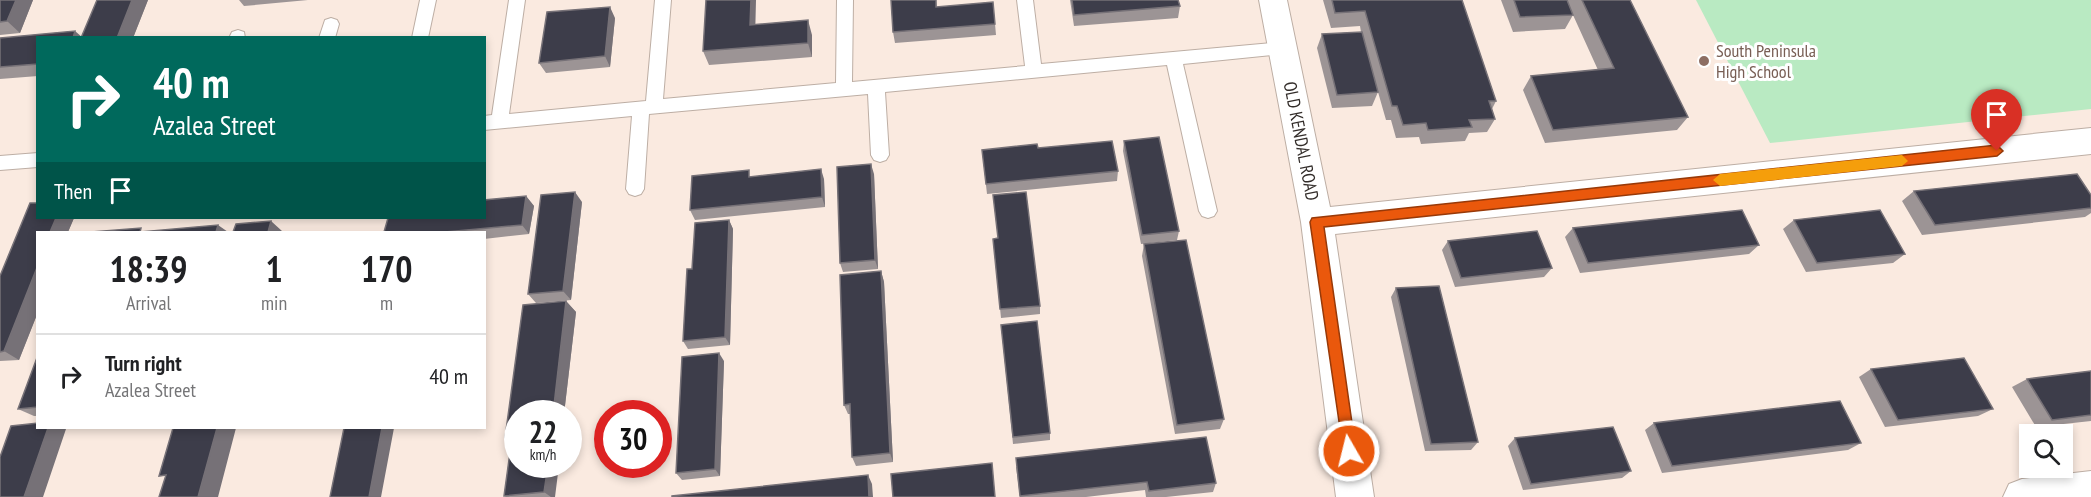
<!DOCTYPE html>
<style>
:root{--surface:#fff;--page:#f2f2f2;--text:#202124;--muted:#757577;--line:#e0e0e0}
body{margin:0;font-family:"PT Sans Narrow",sans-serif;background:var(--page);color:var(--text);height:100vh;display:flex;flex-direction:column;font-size:22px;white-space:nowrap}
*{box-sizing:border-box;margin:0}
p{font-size:20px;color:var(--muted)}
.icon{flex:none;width:33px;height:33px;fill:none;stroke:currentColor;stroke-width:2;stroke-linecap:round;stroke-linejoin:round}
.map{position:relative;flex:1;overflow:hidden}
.panel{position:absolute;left:36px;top:231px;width:450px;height:198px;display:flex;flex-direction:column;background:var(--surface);border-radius:0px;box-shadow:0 3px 9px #0003}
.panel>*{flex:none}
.hud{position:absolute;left:36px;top:36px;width:450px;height:183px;border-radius:0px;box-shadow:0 3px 9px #0003;background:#00695c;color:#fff;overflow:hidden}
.buttons{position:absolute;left:2019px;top:424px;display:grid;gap:12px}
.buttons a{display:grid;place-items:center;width:54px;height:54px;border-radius:0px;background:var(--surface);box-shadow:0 3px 9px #0003;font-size:30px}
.speed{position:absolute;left:504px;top:400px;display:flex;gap:12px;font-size:30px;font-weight:700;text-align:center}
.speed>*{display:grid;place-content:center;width:78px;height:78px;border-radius:50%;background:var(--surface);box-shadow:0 3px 9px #0003;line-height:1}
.speed small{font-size:15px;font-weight:400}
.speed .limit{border:9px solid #d22;background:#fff;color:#111}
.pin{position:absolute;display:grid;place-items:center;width:51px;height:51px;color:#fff;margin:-62px -26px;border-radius:50% 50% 50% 0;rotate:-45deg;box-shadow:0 0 6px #0007}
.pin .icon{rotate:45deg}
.me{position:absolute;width:66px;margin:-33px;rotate:352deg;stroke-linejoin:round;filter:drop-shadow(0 0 4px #0008)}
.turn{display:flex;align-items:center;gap:21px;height:126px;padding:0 18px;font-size:27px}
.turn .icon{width:78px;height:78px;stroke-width:2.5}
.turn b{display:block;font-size:42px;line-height:51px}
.then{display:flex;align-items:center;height:57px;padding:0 18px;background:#0003;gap:12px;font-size:22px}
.eta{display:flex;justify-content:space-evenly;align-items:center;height:102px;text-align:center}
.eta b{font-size:36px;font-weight:700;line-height:42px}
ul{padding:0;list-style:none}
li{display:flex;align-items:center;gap:18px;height:84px;padding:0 18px;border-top:2px solid var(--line)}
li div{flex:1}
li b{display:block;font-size:22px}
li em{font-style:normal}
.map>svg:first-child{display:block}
.green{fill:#b9eac2}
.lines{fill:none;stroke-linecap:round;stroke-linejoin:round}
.lane-casing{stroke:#bdaea4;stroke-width:2}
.street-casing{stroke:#bdaea4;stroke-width:2}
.lane{fill:#fff;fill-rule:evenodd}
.street{fill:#fff;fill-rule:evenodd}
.wall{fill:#9c9495}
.shaded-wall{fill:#767177}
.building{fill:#3d3d4a;stroke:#767177;stroke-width:1.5}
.route{fill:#ea580c;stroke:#983908;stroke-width:1.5}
.slow{fill:#f59e0b}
.education-dot{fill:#8d6e63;stroke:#fff;stroke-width:2}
.labels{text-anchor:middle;stroke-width:6;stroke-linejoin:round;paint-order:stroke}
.education-label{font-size:18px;fill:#785e54;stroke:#fff;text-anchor:start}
.street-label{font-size:18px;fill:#332d2a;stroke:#fff}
</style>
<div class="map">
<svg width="2091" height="497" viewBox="0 0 2091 497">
<rect width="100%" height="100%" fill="#faeae0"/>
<path class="green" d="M1696,0H2091V109L1770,143Z"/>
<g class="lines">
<defs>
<path id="lane" d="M420,0H436L428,38H412Z
M509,0H525L509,114L646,101L655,0H671L663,99L836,83L837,0H853L852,82L1025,66L1017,0H1033L1041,64L1283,42L1289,44L1291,48L1289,52L1283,54L1183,64L1217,211L1214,216L1208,218L1202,216L1199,211L1167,65L885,92L889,155L886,160L880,162L874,160L871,155L868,94L649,114L644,189L641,194L635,196L629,194L626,189L632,116L484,130V116L492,115Z
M331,18L337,20L339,24L335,38H319L325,20Z
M238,30L244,32L245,38H229L232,32Z
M38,153V167L0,170V156Z"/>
<path id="street" d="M1259,0H1287L1330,207L2091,128V154L1335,234L1374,497H1336L1301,222Z
M2091,471V497H2003L2009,484L2022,479Z"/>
</defs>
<use href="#lane" class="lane-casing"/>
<use href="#street" class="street-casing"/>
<use href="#lane" class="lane"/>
<use href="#street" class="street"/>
</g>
<path class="wall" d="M0,0H33L20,33L0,35Z
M97,0H148L133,38H38V76L0,79V38L82,37Z
M239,0H308L244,6Z
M891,0H936L937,7L995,24L996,35L895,43L893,32Z
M1070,0H1178L1180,6L1178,18L1074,26Z
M1323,0H1462L1496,101L1492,109L1495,119L1487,132L1469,133L1465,141L1421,144L1419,137L1396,138L1391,120H1386L1378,92L1372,106L1332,108L1317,48L1322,34L1361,32L1360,26L1331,28Z
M1501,0H1630L1688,117L1677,130L1545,143L1523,90L1531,76L1598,70L1573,15L1565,29L1513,32Z
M615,18L610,67L546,73L539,63Z
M812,35V57L709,65L703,51Z
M1124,141L1179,231L1177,240L1141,244L1123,151Z
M1038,148L1118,171L1117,181L987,194L982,150Z
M874,174L878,269L843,272L840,263Z
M752,176L824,179L825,207L695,220L690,210Z
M1914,191L2091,195V213L2085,217L1922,235L1902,201Z
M526,196L534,206L529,234L484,239V232H384Z
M582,202L571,300L536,303L528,294Z
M30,203H38V218H74L68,232H38V312L19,360L0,361V276Z
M729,220L733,229L730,345L688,349L683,341L692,269Z
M1794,220L1905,254L1893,263L1806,272L1783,229Z
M1573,228L1759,245L1749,254L1580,273L1565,237Z
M998,238L1040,306V314L1001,318L993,239Z
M1448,241L1552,268L1544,277L1455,287L1442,250Z
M1144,244L1224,419L1220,429L1175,434L1142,256Z
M881,271L884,282L893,462L856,466L852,457L851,414H848L844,405Z
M1396,288L1478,442L1471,450L1425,451L1391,297Z
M566,301L576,312L564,414H518L555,497H506L504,496L511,443L505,438Z
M1001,325L1050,433V440L1013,444Z
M38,355V416H34L18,409Z
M724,361L720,476L682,480L676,473Z
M1871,369L1993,409L1978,416L1885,427L1859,377Z
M2091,371V421L2036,427L2012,387L2027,379Z
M1654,423L1861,443L1848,450L1662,473L1645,430Z
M1515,438L1631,471L1622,478L1523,490L1508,446Z
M1016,467L1216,483L1213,492L1166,497H1146L1145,490L1086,497H1020Z"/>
<path class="shaded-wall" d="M16,0H33L20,33L7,21Z
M132,0H148L133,38H117Z
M751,0H756L755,40L750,25Z
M610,7L615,18L610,67L605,56Z
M808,20L812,35V57L808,43Z
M75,31L83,38H73Z
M871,164L874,174L878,269L875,260Z
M821,169L824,179L825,207L822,197Z
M575,192L582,202L571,300L563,291Z
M526,196L534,206L529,234L522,225Z
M56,218H74L68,232H50Z
M729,220L733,229L730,345L725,337Z
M271,221L282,231L281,232H268Z
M218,225L228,232H216Z
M38,265V312L19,360L4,351Z
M881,271L884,282L893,462L890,453Z
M566,301L576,312L564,414H553Z
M719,353L724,361L720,476L715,469Z
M48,428H62L66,429L43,497H24Z
M217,428H236L218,497H198Z
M382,428H394L381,497H369Z
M548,465H559L555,497H551L544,492Z
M868,475L872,484L873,497H869Z"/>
<path class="building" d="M0,0H16L7,21L0,22Z
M97,0H132L117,38H81Z
M706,0H751L750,25L808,20V43L703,51Z
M891,0H936V7L993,2L995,24L893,32Z
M1072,0H1178L1180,6L1074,15Z
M1332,0H1462L1496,101H1489L1495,119L1469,120L1472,127L1428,130L1426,123L1403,125L1397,106H1392L1365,11L1335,13Z
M1514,0H1567L1573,15L1520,17Z
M1582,0H1630L1688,117L1553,130L1531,76L1614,68Z
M610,7L605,56L539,63L547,12Z
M75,31L73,38H38V64L0,67V38Z
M1362,32L1378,92L1337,95L1322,34Z
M1159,137L1179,231L1142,235L1124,141Z
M1112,141L1118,171L986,184L982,150L1037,144L1038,148Z
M871,164L875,260L840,263L837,167Z
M821,169L822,197L690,210L692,176L749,170V177Z
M2077,174L2091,195V208L1935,225L1914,191Z
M575,192L563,291L528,294L541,195Z
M1026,192L1040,306L1000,309L993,239L998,238L993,195Z
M526,196L522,225L445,232H384L388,218H484V200Z
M30,203H38V218H56L50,232H38V265L4,351L0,352V276Z
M1742,210L1759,245L1588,263L1573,228Z
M1880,210L1905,254L1817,263L1794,220Z
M729,220L725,337L683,341L687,269H692L695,223Z
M271,221L268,232H233L236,224Z
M218,225L216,232H91L141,228L140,232Z
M1537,231L1552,268L1461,278L1448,241Z
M1186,240L1224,419L1177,425L1144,244Z
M881,271L890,453L852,457L850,404L844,405L840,275Z
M1439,286L1478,442L1431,444L1396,288Z
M566,301L553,414H518V465H548L544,492L504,496L512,438H505L523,305Z
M1037,321L1050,433L1013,437L1001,325Z
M719,353L715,469L676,473L682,357Z
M38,355V407L18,409Z
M1964,358L1993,409L1898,420L1871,369Z
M2091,371V415L2052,420L2027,379Z
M1840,401L1861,443L1672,466L1654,423Z
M38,423V428H48L24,497H0V457L11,426Z
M1613,427L1631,471L1531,484L1515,438Z
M173,428H217L198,497H159L166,475L159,476Z
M344,428H382L369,497H330Z
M1206,437L1216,483L1149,491L1147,482L1020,496L1016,458Z
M992,463L995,497H893L891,474Z
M868,475L869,497H672V496Z"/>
<path class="route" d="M1997,145L2003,151L1997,156L1324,227L1356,451L1354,456L1349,458L1344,456L1310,222L1312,218Z"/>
<path class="slow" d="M1902,155L1908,161L1902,166L1720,186L1713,180L1720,174Z"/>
<circle class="education-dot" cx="1704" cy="61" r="6"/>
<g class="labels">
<g class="education-label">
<text x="1716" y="57">South Peninsula<tspan x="1716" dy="21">High School</tspan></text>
</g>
<g class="street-label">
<text transform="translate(1301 141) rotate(79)" y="6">OLD KENDAL ROAD</text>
</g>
</g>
</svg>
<div class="buttons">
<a><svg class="icon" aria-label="search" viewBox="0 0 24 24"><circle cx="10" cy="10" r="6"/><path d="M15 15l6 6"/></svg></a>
</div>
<div class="speed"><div>22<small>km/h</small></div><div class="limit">30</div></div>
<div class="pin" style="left:1997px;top:151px;background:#d93025"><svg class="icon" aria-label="arrive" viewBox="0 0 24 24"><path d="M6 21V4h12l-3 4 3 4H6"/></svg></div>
<svg class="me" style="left:1349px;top:451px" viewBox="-20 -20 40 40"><circle r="17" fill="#ea580c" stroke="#fff" stroke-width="3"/><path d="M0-11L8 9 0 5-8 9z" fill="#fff"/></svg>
<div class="hud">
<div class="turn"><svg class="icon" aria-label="right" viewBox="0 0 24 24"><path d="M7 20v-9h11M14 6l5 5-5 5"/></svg><div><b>40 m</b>Azalea Street</div></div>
<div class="then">Then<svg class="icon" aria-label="arrive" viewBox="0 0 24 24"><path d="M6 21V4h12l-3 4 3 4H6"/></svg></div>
</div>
<section class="panel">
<div class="eta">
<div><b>18:39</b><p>Arrival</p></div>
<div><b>1</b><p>min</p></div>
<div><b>170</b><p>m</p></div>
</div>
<ul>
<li><svg class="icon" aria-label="right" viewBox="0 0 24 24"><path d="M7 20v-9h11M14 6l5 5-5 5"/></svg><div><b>Turn right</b><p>Azalea Street</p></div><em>40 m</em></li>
</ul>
</section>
</div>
